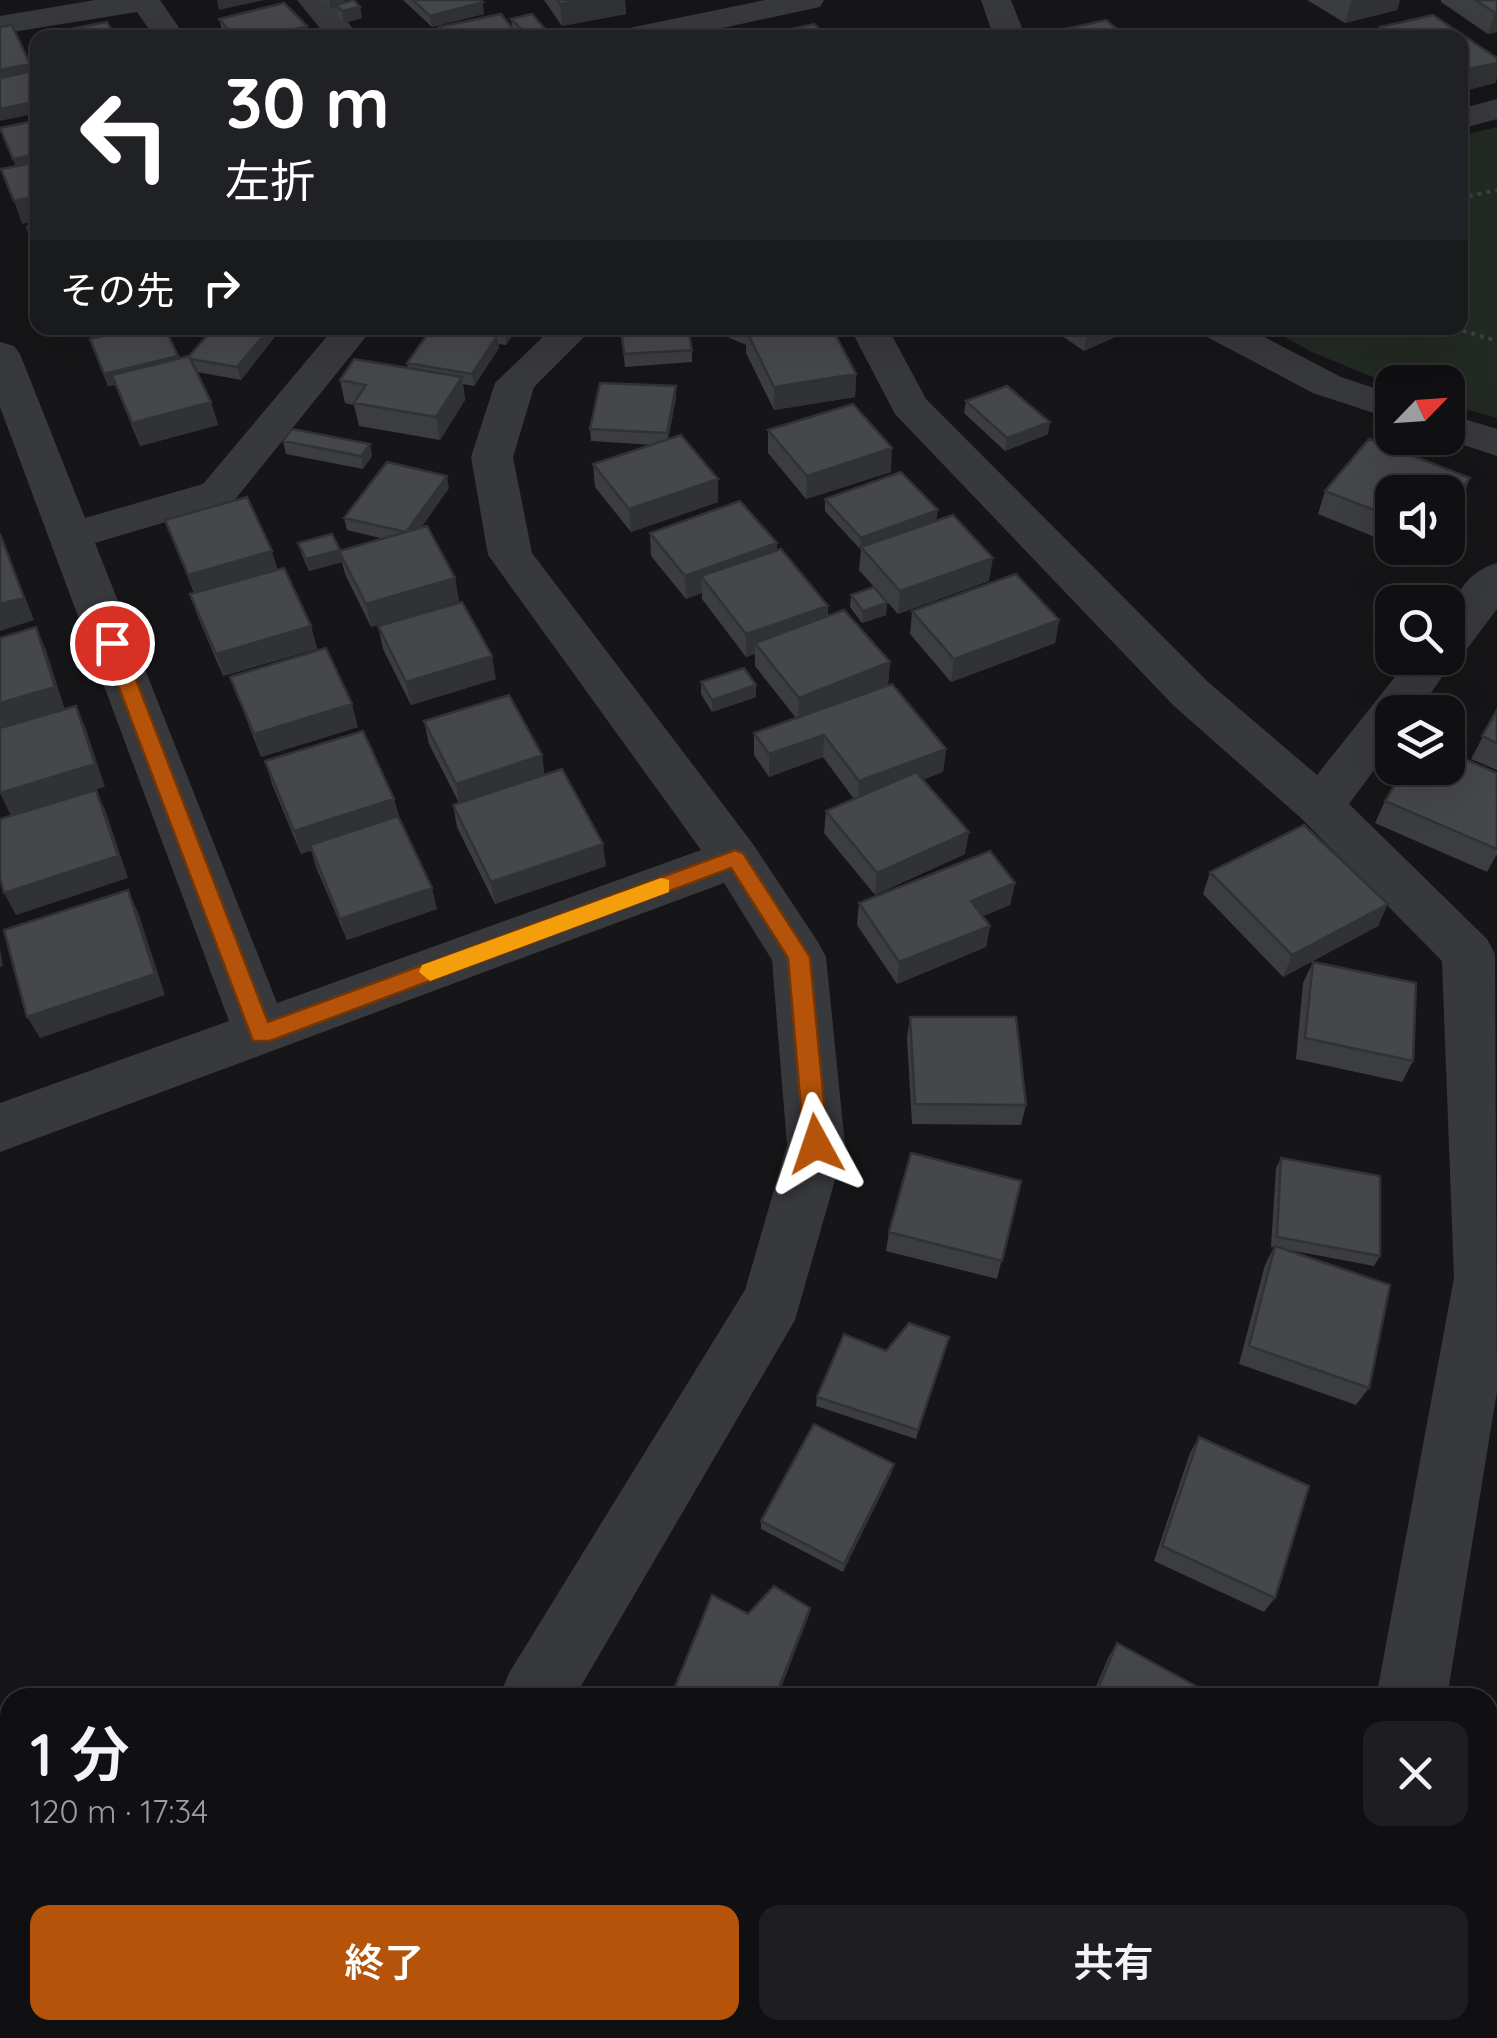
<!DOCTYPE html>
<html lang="ja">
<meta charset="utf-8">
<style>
:root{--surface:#101012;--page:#1e1e20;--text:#f1f3f6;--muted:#9c9d9f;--line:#303032;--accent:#b45309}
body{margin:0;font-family:Quicksand,"Noto Sans JP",sans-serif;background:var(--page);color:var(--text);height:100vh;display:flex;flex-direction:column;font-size:38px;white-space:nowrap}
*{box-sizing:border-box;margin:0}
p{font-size:32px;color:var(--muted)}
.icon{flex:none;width:55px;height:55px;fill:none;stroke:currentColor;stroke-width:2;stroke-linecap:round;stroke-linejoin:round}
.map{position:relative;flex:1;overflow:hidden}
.drawer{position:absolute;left:0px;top:1688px;width:1498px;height:352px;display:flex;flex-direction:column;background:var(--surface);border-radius:30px 30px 0 0;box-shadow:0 10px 40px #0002,0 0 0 2px var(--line)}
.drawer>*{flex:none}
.top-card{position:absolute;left:30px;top:30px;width:1438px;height:305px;border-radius:20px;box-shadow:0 10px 40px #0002,0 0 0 2px var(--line);background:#202124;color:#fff;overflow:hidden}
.needle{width:65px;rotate:65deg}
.controls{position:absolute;left:1375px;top:365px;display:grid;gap:20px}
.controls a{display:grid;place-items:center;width:90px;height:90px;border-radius:20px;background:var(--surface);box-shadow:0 10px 40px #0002,0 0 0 2px var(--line);font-size:50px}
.pin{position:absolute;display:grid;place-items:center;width:85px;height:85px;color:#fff;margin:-42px;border:5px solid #fff;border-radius:50%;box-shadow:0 2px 10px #0007}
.me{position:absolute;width:110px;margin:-55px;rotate:355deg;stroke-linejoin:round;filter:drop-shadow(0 0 8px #0008)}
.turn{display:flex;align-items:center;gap:35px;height:210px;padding:0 30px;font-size:45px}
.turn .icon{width:130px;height:130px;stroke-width:2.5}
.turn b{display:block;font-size:70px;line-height:85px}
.then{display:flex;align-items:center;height:95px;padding:0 30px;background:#0003;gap:20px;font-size:38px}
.round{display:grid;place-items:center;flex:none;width:105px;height:105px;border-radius:20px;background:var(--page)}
.overview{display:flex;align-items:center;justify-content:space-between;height:170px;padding:0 30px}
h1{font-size:60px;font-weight:600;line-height:75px}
.cta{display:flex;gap:20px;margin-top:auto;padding:20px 30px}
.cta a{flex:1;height:115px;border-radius:20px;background:var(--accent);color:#fff;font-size:40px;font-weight:600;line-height:115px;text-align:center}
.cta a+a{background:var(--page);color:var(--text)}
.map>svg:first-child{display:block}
.green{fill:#232a24}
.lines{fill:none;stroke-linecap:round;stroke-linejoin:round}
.path{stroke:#3e4043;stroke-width:4;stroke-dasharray:4 5;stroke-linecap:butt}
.minor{fill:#38393d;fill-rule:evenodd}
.wall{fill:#3b3d40}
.shaded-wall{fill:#303234}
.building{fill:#45474a;stroke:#303234;stroke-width:2.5}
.route{fill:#b45309;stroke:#753606;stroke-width:2.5}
.slow{fill:#f59e0b}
</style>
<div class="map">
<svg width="1497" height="2038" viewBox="0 0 1497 2038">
<rect width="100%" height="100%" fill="#161618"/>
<path class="green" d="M1497,127V418L1448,404V382L1392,385L1312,352L1268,328H1460V136Z"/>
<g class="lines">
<path class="path" d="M1460,198L1497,190
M1454,328L1497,341"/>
<path class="minor" d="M95,0H160L186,38H155L137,12L0,34V16Z
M297,0H329L361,38H328Z
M765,0H824L820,7L676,38H614L629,28Z
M981,0H1011L1026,38H994Z
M1497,99V119L1460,129V109Z
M334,328H373L233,502L95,543L277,1003L701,850L488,555L471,457L495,383L552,328H593L534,387L513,457L532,553L753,844L818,942L826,957L845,1145L795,1320L574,1698H499L509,1673L745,1290L787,1145L772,960L724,883L0,1152V1103L229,1021L0,407V342L14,346L20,354L85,518L203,484Z
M850,328H888L926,399L1208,682L1317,775L1410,658H1448C1448,619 1452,576 1497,563V609L1464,653L1457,655L1418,712H1392V746L1349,804L1487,939L1495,954L1497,1391L1447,1698H1376L1454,1278L1442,961L1302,819L1174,706L895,414Z
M1200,328H1247L1341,377L1392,394V419L1313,393L1205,336Z
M1448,414L1497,429V456L1442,438H1448Z
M181,2030H268L264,2038H177Z
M1303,2030H1383L1381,2038H1301Z"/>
</g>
<path class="wall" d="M324,0H345L346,2L360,7L362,18L344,23L338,16L336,8L331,9Z
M403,0H480L484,14L432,27Z
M544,0H625L626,14L562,26Z
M1307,0H1400L1397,10L1345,23Z
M1441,0H1497V32L1488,34L1441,2Z
M1433,15L1497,58V77L1495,83L1460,92V38H1377L1380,27Z
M219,19L309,37L228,38L222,30Z
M511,19L546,30L547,38H441L439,27L512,28Z
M400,328H516L506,345L498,344L499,348L474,386L463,384L465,400L440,440L359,426L354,405L345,403L340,380L408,368L407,363L428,332Z
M621,328L692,350V362L625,367Z
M706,328H832L856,374L855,397L774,410L746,353V345Z
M1050,328H1135L1084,351Z
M281,329L241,380L197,372L211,402L218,425L140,446L115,385L108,386L90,339L179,359Z
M676,398L668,440L718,479V502L631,532L595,487L593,464L653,445L591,441L590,429Z
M966,401L1048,434L1005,451L964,413Z
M768,430L891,472L806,499L768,453Z
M1369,439L1470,478L1461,501L1448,519V492H1392V544L1318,514L1325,491Z
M283,441L370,444L372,456L363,469L286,454Z
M449,488L420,529L455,578L459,601L371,627L345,574L342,562L309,571L302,555L298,543L341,551L384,539L347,530L344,518Z
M825,499L936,521L989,581L898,614L875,588L887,603L886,615L862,623L850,607L851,595L874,587L859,570L861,550L825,511Z
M165,520L278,570L311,626L317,649L223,676L198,617L190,594L194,593Z
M650,533L777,543L776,551L828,606V616L890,662L888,685L946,749L943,772L922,780L965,854L875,895L824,833L826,811L854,799L823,757L769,777L754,755V733L796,718L755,666V654L746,657L702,599V593L686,599L651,556Z
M1401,548H1426L1420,555Z
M912,611L1059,620L1055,643L951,682L910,634Z
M378,626L496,679L411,705L383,649Z
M230,677L358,727L261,757Z
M701,682L756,685V697L712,712L701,694Z
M1497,710V770L1471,759Z
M424,721L545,775L606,866L495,904L457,827L453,805L459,803L429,744Z
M265,761L394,799L399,817L437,909L347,940L316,867L311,850L301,854L272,784Z
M1497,773V854L1487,872L1375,823L1385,801Z
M1210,872L1378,926L1283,977L1203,894Z
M1015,883L1010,905L983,916L990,926L986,947L897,984L857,925L859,903Z
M1313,962L1413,1061L1402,1082L1296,1059L1303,983Z
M910,1017L1026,1105L1021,1125L912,1124L907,1038Z
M1281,1158L1380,1256L1374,1266L1284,1249L1369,1388L1356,1405L1239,1364L1265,1265L1274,1247H1271L1276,1168Z
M1021,1181L997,1279L886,1251L889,1232Z
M949,1337L916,1439L816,1406L817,1397L886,1351Z
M1199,1437L1275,1598L1264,1612L1154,1561L1190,1453Z
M892,1472L843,1572L761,1529V1521Z
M748,1614L809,1615L777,1698H685L676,1693L675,1687Z
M1117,1643L1218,1698H1091L1109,1656Z"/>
<path class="shaded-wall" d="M217,0H264L219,10Z
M329,0H345L346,5H336V8L331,9Z
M584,0H625L626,14L562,26L560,4Z
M1355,0H1400L1397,10L1345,23L1351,1Z
M483,2L484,14L432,27L430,16Z
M360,7L362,18L344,23L342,11Z
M1497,12V32L1488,34L1495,13Z
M307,26L308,38H262Z
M546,30L547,38H527V35Z
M1497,63V77L1495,83L1460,92V71Z
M30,64L34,76L0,82V70Z
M38,101V113L0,121V109Z
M38,154V166L17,171L13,159Z
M38,196V220L22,224L14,201Z
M270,328H281V329L241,380L237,367Z
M508,328H516V330L506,345L505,333Z
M1088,328H1135L1084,351Z
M497,336L499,348L474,386L472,374Z
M178,356L182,368L108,386L104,374Z
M856,374L855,397L774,410V387Z
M462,377L465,400L440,440L436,417Z
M676,386V398L667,445V433Z
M211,402L218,425L140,446L132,423Z
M1050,422L1048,434L1005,451L1007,438Z
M370,444L372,456L363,469L361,456Z
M892,448L891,472L806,499L807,476Z
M447,476L449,488L408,544L406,532Z
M1470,478L1461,501L1448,519V508Z
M718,479V502L631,532L629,509Z
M938,510L936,522L861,547L860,550L861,538Z
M0,534L34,620L0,631Z
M777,543L776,566L701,576L702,593L686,599L685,576Z
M340,550L339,551L342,562L309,571L306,559Z
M272,551L279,574L196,598L188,575Z
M993,558L989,581L898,614L900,591Z
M455,578L459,601L371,627L366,604Z
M887,603L886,615L862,623L863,611Z
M828,606L827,629L755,643V654L746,657V634Z
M1059,620L1055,643L951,682L954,659Z
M311,626L317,649L223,676L216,654Z
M36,627L46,650L65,710L0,729V703Z
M492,656L496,679L411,705L406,682Z
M890,662L888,685L798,721L799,698Z
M756,685V697L712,712V700Z
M352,704L358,727L261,757L254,734Z
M76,706L86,729L105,787L11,816L0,793Z
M824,735L823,757L769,777V754Z
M946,749L943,772L858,804L859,781Z
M542,755L545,778L460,806L456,784Z
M96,790L106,812L128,878L16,915L4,893Z
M394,799L400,821L301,854L294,831Z
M969,832L965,854L875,895L877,873Z
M603,844L606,866L495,904L491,882Z
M1015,883L1010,905L967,923L971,901Z
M432,888L437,909L347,940L340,919Z
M128,890L138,912L165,995L40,1038L27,1017Z
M1388,904L1378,926L1283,977L1292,955Z
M990,926L986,947L897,984L899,962Z
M0,949L3,966L0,967Z
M894,1464L892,1472L843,1572L844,1564Z
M810,1608L809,1615L777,1698H775Z"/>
<path class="building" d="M354,0L360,7L342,11L336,5Z
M413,0H480L483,2L430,16Z
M557,0H584L560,4Z
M1476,0H1497V12L1495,13Z
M284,3L307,26L262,38H236L219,19Z
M501,14L520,38H447L439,27Z
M532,14L546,30L527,35L511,19Z
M1433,15L1497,58V63L1460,71V38H1395L1380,27Z
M1106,20L1128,38H1059L1052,32Z
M107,22L116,38H63L60,31Z
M814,24L829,38L755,37Z
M12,25L30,64L0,70V27Z
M37,70L38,101L0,109V78Z
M38,120V154L13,159L0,128Z
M38,162V196L14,201L1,169Z
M38,225V253L27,227Z
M138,328H165L178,356L104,374L90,339Z
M214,328H270L237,367L191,359L189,356Z
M432,328H449L497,336L472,374L407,363Z
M470,328H508L505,333Z
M621,328H688L692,350L624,354Z
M732,328H753L746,330L747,332L745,333Z
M763,328H832L856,374L774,387L746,330Z
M189,356L211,402L132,423L112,375Z
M354,359L462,377L436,417L354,403L366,385L340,380Z
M600,383L676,386L667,433L590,429Z
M1007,386L1050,422L1007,438L966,401Z
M853,404L892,448L807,476L768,430Z
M292,429L370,444L361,456L283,441Z
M681,435L718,479L629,509L593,464Z
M1369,439L1470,478L1448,508V492H1392V517L1325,491Z
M387,462L447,476L406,532L344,518Z
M901,472L938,510L861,538L825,499Z
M247,497L272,551L188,575L165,520Z
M740,501L777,543L685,576L650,533Z
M953,515L993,558L900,591L861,547Z
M427,526L455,578L366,604L339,551Z
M0,534L24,598L0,604Z
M332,534L340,550L306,559L298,543Z
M781,549L828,606L746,634L701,576Z
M284,568L311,626L216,654L190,594Z
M1016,574L1059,620L954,659L912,611Z
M874,587L887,603L863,611L851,595Z
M462,602L492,656L406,682L378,626Z
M844,610L890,662L799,698L755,643Z
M36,627L55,687L0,703V638Z
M326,648L352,704L254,734L230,677Z
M744,668L756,685L712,700L701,682Z
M892,684L946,749L859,781L824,735L769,754L754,733Z
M509,695L542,755L456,784L424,721Z
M76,706L95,764L0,793V728Z
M1497,710V743L1482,736Z
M363,731L394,799L294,831L265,761Z
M1448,752L1497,773V849L1385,801L1405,768H1448Z
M562,769L603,844L491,882L453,805Z
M916,772L969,832L877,873L826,811Z
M96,790L118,856L4,893L0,877V819Z
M398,816L432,888L340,919L310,845Z
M1304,825L1388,904L1292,955L1210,872Z
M990,851L1015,883L971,901L990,926L899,962L859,903Z
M128,890L155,974L27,1017L4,930Z
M1313,962L1416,983L1413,1061L1305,1038Z
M910,1017H1016L1026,1105L915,1104Z
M911,1153L1021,1181L1002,1261L889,1232Z
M1281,1158L1380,1176V1256L1277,1237Z
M1275,1246L1390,1285L1369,1388L1249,1346Z
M909,1323L949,1337L918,1430L817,1397L844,1334L886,1351Z
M814,1424L894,1464L844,1564L761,1521Z
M1199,1437L1309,1486L1275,1598L1162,1546Z
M774,1586L810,1608L775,1698H698L675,1687L712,1595L748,1614Z
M1117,1643L1218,1698H1094Z
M430,2030H500L506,2038H421Z"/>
<path class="route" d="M112,637L122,643L268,1022L735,850L743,853L810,957L828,1144L824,1152H807L804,1144L788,958L731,868L270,1041H253L102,643Z"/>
<path class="slow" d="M661,878L669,880V892L430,981L419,972L422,965Z"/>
</svg>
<div class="controls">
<a><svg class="needle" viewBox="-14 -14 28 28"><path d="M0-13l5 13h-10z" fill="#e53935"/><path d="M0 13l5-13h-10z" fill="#9c9d9f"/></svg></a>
<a><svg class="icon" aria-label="sound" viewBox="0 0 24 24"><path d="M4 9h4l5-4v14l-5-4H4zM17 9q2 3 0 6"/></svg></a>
<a><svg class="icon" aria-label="search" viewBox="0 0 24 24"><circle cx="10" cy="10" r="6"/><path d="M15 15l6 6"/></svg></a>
<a><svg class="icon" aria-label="layers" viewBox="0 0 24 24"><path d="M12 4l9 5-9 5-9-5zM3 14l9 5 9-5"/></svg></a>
</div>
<div class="pin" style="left:112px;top:643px;background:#d93025"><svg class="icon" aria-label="arrive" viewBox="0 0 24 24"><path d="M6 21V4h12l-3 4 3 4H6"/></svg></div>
<svg class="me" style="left:816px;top:1144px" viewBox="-20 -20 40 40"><path d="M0-17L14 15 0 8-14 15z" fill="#b45309" stroke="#fff" stroke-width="4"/></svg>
<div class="top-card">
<div class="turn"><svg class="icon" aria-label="left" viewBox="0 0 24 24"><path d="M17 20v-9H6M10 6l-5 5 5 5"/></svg><div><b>30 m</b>左折</div></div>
<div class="then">その先<svg class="icon" aria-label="right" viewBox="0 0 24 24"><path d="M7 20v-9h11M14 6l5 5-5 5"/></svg></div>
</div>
<section class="drawer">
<div class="overview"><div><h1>1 分</h1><p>120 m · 17:34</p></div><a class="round"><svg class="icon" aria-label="close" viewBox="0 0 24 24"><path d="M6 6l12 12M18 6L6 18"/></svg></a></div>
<div class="cta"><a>終了</a><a>共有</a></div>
</section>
</div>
